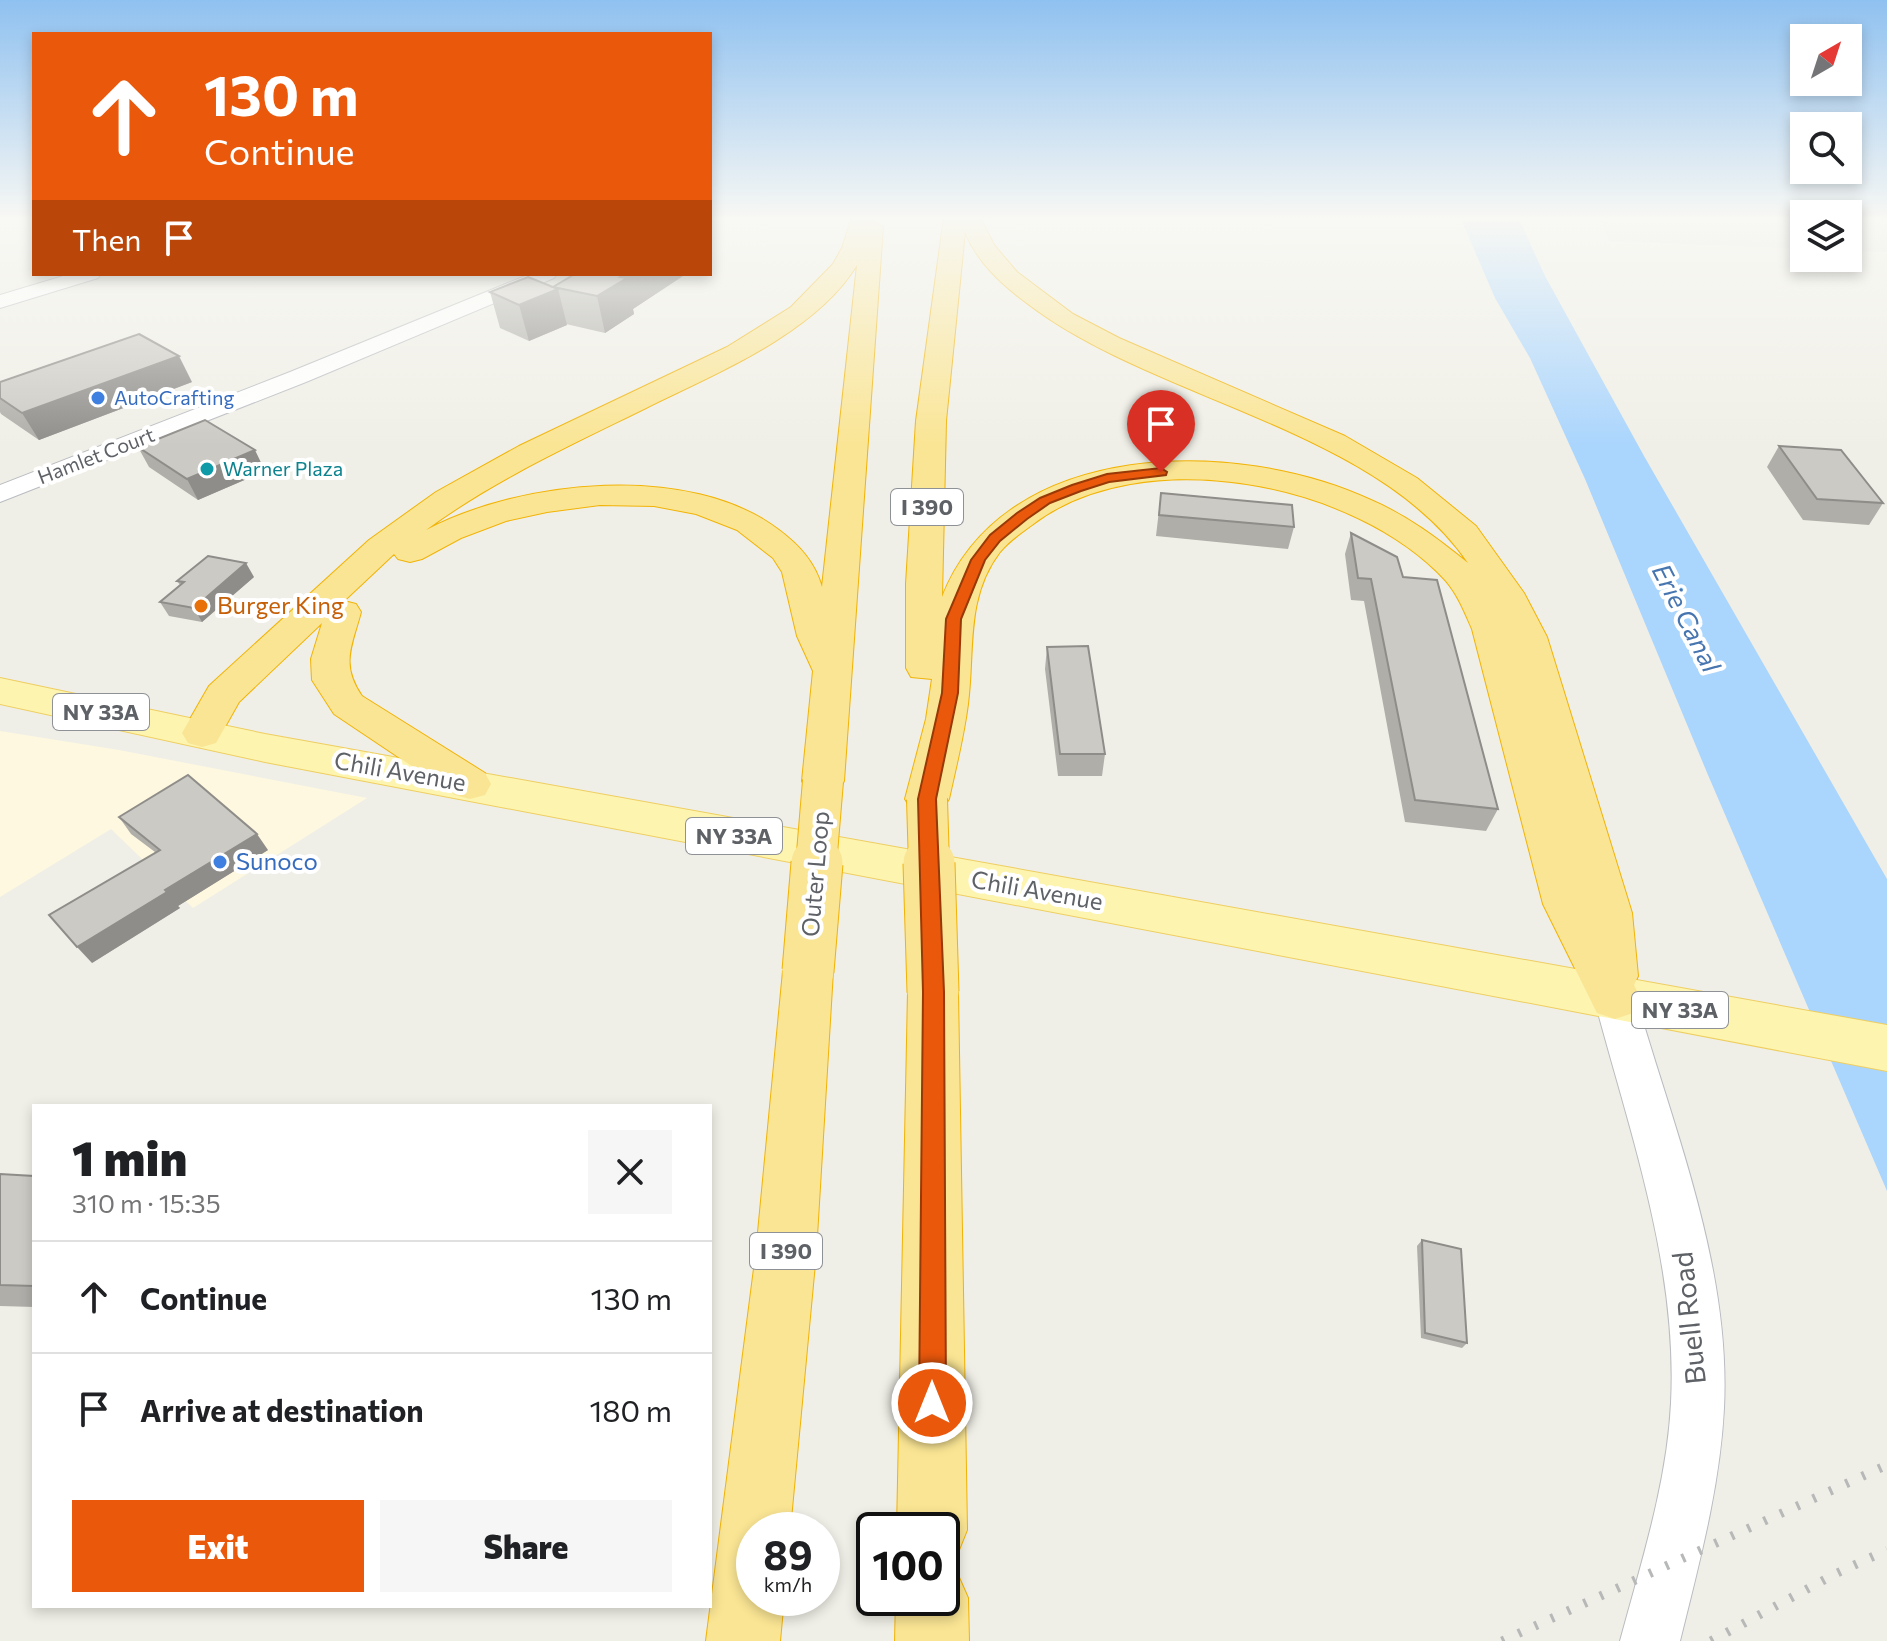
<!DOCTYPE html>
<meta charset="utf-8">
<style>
:root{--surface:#fff;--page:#f6f6f6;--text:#202124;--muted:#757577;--line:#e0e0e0;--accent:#ea580c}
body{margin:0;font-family:Commissioner,sans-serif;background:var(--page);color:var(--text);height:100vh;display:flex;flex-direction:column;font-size:30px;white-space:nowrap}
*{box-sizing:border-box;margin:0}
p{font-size:26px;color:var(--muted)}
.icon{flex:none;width:44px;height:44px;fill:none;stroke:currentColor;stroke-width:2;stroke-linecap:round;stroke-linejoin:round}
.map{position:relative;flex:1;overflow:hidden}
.drawer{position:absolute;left:32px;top:1104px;width:680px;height:504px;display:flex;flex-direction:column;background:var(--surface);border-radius:0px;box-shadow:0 4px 12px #0003}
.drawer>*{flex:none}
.banner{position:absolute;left:32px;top:32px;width:680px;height:244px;border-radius:0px;box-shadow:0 4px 12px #0003;background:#ea580c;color:#fff;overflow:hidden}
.needle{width:52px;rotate:39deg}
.controls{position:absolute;left:1790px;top:24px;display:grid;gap:16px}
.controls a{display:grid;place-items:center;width:72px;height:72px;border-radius:0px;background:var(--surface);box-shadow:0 4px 12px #0003;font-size:40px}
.speed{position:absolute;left:736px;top:1512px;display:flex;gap:16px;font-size:40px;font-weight:700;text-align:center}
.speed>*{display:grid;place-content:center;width:104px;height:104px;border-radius:50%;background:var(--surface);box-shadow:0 4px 12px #0003;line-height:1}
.speed small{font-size:20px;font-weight:400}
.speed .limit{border:4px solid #111;border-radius:12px;background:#fff;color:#111}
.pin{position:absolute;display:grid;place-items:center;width:68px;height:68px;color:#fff;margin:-82px -34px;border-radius:50% 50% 50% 0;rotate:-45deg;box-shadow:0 0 8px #0007}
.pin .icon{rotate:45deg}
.me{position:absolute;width:88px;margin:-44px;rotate:0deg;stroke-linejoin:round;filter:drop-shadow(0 0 6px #0008)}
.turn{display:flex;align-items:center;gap:28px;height:168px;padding:0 40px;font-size:36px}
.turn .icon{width:104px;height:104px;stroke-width:2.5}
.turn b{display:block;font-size:56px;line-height:68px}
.then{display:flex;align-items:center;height:76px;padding:0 40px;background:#0003;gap:16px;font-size:30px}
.round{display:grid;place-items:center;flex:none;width:84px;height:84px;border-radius:0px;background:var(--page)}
.head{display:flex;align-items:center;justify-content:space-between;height:136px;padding:0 40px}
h1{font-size:48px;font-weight:800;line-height:60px}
.primary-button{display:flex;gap:16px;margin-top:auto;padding:16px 40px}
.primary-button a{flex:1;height:92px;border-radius:0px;background:var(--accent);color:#fff;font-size:32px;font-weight:800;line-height:92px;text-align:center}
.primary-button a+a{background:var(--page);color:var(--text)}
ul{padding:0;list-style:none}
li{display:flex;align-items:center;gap:24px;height:112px;padding:0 40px;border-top:2px solid var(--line)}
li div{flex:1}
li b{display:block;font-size:30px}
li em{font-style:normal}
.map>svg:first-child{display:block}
.commercial{fill:#fdf8df}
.industrial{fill:#e2e0db}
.water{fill:#aad5fd}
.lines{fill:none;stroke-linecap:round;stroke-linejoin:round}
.minor-casing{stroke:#b9bcc0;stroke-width:2}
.major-casing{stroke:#eece62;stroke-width:2}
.highway-casing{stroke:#f1b306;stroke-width:2}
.minor{fill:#fff;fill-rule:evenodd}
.major{fill:#fdf4af;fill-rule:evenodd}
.highway{fill:#fae594;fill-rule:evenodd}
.rail{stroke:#b7b8b8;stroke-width:9;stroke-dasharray:3 15;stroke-linecap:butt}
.highway-bridge-far1-casing{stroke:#f1b306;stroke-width:42;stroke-linecap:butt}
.highway-bridge-casing{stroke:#f1b306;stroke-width:53;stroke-linecap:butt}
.highway-bridge-far1{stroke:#fae594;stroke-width:40}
.highway-bridge{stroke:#fae594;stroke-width:51}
.wall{fill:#afaea9}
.shaded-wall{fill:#8f8d89}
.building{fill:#cccac4;stroke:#8f8d89;stroke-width:2}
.route{fill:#ea580c;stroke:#983908;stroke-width:2}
.shop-dot{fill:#3f7fe0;stroke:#fff;stroke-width:3}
.culture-dot{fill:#0f9aa8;stroke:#fff;stroke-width:3}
.food-dot{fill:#e8710a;stroke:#fff;stroke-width:3}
.labels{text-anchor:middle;stroke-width:8;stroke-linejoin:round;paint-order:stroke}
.far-shop-label{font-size:20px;fill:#366cbe;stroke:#fff;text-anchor:start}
.far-street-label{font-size:20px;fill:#5e6267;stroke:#fff}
.far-culture-label{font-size:20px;fill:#0d838f;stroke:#fff;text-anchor:start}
.shield{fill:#fff;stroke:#8e9195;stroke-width:2}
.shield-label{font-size:22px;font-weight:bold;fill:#5e6267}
.food-label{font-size:24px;fill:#c56008;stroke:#fff;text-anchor:start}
.street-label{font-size:24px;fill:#5e6267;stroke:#fff}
.shop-label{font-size:24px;fill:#366cbe;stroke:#fff;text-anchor:start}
.water-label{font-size:26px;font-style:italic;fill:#4675b0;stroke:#fff}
.near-street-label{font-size:28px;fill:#5e6267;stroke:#fff}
</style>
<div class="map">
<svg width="1887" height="1641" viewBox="0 0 1887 1641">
<rect width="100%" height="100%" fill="#f0efe7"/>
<path class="commercial" d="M0,731L119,750L367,798L193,908L111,829L0,897Z"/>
<path class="industrial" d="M1599,217H1804V249L1609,241Z
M1848,217H1877L1887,227V252L1848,251Z"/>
<path class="water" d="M1460,217H1518L1545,276L1644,456L1887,879V1191L1708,775L1585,479L1530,358L1495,298Z"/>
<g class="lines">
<defs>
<path id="minor" d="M70,274H101L98,278L0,308V295Z
M530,274H557L554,278L306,382L0,502V485L290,372Z
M1615,981L1630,986L1636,998C1674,1130 1731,1268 1724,1408C1720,1487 1699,1564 1680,1641H1620C1641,1563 1667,1484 1671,1403C1678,1265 1629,1130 1594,998L1600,986Z"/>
<path id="major" d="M0,678L265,734L1887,1025V1071L265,762L0,704Z"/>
<path id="highway" d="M852,217H874L873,221L883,227L844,781L838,792L823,796L808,792L802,781L813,671L797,636L782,572L773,558L737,530L696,514L654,506L600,505L547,512L506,521L461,538L422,559L410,562L398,559L394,554L344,601L356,604L361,612C352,646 340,664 362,696L485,773L491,784L485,795L470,799L455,795L334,714L312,680L311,659L322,623L239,702L216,743L202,747L188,743L182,733L209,686L369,540L436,492L519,446L727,347L791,307L833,264L842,248ZM857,265L822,587C815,562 799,545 779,530C690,462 521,480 426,530C494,480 571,445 646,408C715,374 816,333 857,265Z
M944,217H980L994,245L1017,272L1073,314L1119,338L1345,436L1417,478L1476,526L1524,593L1547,637L1632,913L1638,976L1634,985L1640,998L1633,1013L1615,1019L1597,1013L1543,904L1472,629C1465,613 1458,595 1446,581C1356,482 1142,440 1032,525C1021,533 1009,541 1000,552C965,598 975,651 968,704C964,736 956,767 949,799L942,810L927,815L912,810L905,799L926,719L932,679L911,677L906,668V584L916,421ZM965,232C978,263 1001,284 1028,304C1155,401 1376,428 1468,563C1437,538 1408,516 1371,500C1238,438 1005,437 942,597L946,421Z
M808,951L825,957L833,971L816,1253L790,1530H754V1598H784L780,1641H706L756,1253L783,971L791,957Z
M933,971L951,977L958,992L967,1530L957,1555L942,1561V1530H897L908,992L915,977Z
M942,1566L957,1573L968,1598L969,1641H895L896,1598H942Z"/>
</defs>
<use href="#minor" class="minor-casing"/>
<use href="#major" class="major-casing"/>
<use href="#highway" class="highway-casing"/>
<use href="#minor" class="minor"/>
<use href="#major" class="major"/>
<use href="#highway" class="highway"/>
<path class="rail" d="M1502,1641L1887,1465
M1711,1641L1835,1574L1887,1550"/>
<defs>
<path id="highway-bridge-far1" d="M927,799L929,865
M816,865L823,781"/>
<path id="highway-bridge" d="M929,863L933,992
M808,971L817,863"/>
</defs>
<use href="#highway-bridge-far1" class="highway-bridge-far1-casing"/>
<use href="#highway-bridge" class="highway-bridge-casing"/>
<use href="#highway-bridge-far1" class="highway-bridge-far1"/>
<use href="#highway-bridge" class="highway-bridge"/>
</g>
<path class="wall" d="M575,274H686L633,309L634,314L605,333L566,324L567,325L529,341L500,328L490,292L553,287Z
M0,382H192L39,440L1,414L0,412Z
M1779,446L1883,503L1869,525L1803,520L1767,467Z
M138,447L265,471L198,500L149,467Z
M1161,493L1294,527L1288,549L1156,536Z
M1351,533L1403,577L1498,809L1486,831L1405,822L1364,601L1351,600L1345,554Z
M254,577L202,622L169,616L160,602L180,585L177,581Z
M1047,647L1105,754L1102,776H1058L1045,669Z
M119,817L268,850L178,906L180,908L92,963L155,852L131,834Z
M0,1174L34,1176V1307L0,1306Z
M1422,1240L1467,1343L1462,1348L1421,1338L1417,1246Z"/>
<path class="shaded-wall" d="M625,274H686L633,309L634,314L605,333L597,296Z
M558,289L567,325L529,341L519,305Z
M179,356L192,382L39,440L22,413Z
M255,450L265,471L198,500L187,479Z
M246,563L254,577L202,622L194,608Z
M257,834L268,850L178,906L180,908L92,963L77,947L165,890Z"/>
<path class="building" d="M575,274H625L620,277L627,278L597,296L553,287Z
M528,277L558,289L519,305L490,292Z
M139,334L179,356L22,413L0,398V382Z
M205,420L255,450L187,479L138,447Z
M1779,446L1841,450L1883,503L1817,499Z
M1161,493L1292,505L1294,527L1159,515Z
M1351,533L1397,557L1403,577L1437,580L1498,809L1415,800L1371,579L1358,578Z
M208,556L246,563L194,608L160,602L184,582L177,581Z
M1088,646L1105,754H1060L1047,647Z
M188,775L257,834L165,890L167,892L77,947L49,915L160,850L119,817Z
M0,1174L34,1176V1286L0,1285Z
M1422,1240L1461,1249L1467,1343L1425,1333Z"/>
<linearGradient id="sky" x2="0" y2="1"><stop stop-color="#8fc1f0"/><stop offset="0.49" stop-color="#f8f8f4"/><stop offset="1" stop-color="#f8f8f4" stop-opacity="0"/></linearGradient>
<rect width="1887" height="446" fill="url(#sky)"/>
<path class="route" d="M1161,468L1167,472L1166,475L1109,482L1081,491L1050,503L1027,519L1000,541L985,560L961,619L958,693L936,799L944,992L946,1403L942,1413L932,1417L923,1413L919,1403L923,992L918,799L942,693L946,619L971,560L990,535L1017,513L1040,498L1072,485L1107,474Z"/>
<g class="shop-dot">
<circle cx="98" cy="398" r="8"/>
<circle cx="220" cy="862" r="8"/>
</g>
<circle class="culture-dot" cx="207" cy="469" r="8"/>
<circle class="food-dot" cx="201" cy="606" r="8"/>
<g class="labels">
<g class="far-shop-label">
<text x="114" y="405">AutoCrafting</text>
</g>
<g class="far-street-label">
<text transform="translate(96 456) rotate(-21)" y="7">Hamlet Court</text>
</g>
<g class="far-culture-label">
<text x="223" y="476">Warner Plaza</text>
</g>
<g class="shield">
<rect x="891" y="489" width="72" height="36" rx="6"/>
<rect x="53" y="694" width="96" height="36" rx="6"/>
<rect x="686" y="818" width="96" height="36" rx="6"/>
<rect x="1632" y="992" width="96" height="36" rx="6"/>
<rect x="750" y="1233" width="72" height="36" rx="6"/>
</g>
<g class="shield-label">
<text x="927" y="515">I 390</text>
<text x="101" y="720">NY 33A</text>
<text x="734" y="844">NY 33A</text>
<text x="1680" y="1018">NY 33A</text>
<text x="786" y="1259">I 390</text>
</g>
<g class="food-label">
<text x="217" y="614">Burger King</text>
</g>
<g class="street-label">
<text transform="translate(400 772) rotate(10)" y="8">Chili Avenue</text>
<text transform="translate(816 874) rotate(-85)" y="8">Outer Loop</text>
<text transform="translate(1037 891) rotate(10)" y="8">Chili Avenue</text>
</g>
<g class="shop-label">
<text x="236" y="870">Sunoco</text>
</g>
<g class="water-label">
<text transform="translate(1686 618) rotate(63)" y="9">Erie Canal</text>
</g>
<g class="near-street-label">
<text transform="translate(1689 1318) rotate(-96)" y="10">Buell Road</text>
</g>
</g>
</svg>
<div class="controls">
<a><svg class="needle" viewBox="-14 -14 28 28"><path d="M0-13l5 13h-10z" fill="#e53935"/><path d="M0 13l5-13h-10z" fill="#757577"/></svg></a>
<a><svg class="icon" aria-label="search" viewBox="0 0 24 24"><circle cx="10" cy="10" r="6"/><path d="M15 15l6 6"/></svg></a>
<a><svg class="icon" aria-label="layers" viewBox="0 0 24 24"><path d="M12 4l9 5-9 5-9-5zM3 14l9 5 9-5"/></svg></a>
</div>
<div class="speed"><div>89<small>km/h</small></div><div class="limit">100</div></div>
<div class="pin" style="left:1161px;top:472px;background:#d93025"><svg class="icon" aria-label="arrive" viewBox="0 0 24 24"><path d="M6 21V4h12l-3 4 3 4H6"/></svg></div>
<svg class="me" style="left:932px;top:1403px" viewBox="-20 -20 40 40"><circle r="17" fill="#ea580c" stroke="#fff" stroke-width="3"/><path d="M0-11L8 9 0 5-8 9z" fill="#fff"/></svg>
<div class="banner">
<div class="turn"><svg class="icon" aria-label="ahead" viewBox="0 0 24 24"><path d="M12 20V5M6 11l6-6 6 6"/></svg><div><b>130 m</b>Continue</div></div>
<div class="then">Then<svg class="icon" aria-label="arrive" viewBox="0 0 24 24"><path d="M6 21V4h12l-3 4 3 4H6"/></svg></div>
</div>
<section class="drawer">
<div class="head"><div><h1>1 min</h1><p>310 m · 15:35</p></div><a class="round"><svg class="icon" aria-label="close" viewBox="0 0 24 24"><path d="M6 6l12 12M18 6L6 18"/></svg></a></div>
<ul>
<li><svg class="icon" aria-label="ahead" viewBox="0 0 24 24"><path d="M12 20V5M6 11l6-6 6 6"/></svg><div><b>Continue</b></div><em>130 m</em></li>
<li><svg class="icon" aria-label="arrive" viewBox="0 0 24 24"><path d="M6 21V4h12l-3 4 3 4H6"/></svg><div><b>Arrive at destination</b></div><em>180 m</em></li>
</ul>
<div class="primary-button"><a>Exit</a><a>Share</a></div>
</section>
</div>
